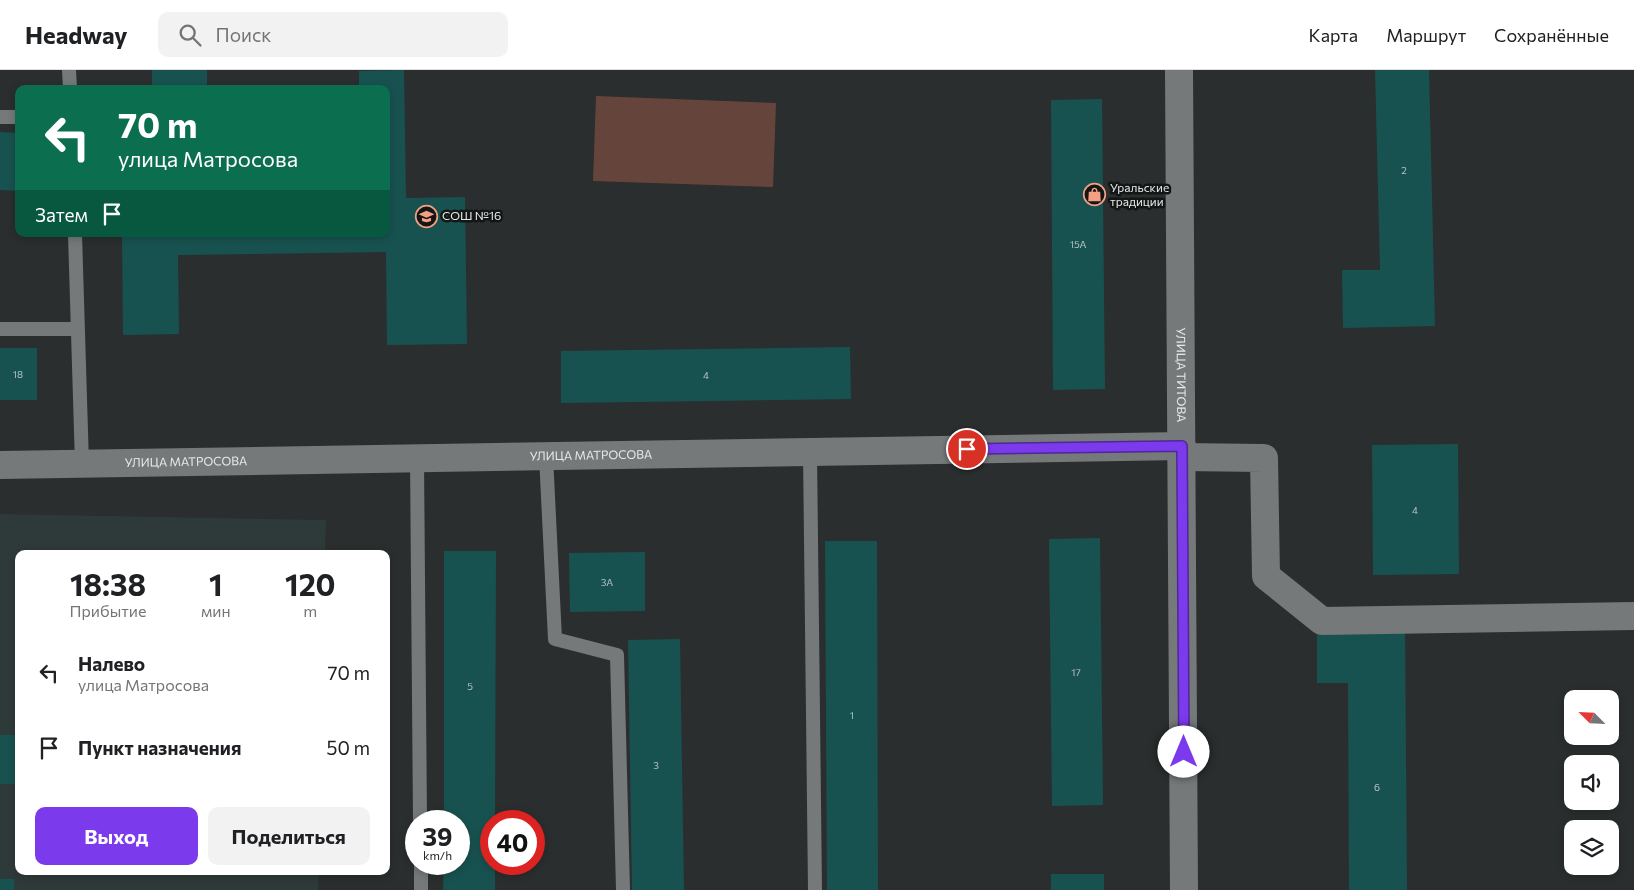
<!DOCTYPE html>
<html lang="ru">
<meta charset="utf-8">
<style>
:root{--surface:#fff;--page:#f2f2f2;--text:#202124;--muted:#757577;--line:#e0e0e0;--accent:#7c3aed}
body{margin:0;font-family:Commissioner,sans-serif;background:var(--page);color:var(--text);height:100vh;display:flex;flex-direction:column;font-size:19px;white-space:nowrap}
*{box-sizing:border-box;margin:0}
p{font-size:16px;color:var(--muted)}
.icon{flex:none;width:28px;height:28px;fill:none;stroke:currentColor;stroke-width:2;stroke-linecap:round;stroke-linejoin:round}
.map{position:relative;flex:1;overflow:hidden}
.drawer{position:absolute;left:15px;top:480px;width:375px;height:325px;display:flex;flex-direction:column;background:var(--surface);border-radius:10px;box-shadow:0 2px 8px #0003}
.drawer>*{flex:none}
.guide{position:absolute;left:15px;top:15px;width:375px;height:152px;border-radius:10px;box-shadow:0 2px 8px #0003;background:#0b6e4f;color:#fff;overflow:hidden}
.needle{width:32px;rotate:294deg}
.controls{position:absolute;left:1564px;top:620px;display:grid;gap:10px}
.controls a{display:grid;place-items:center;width:55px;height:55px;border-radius:10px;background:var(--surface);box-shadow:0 2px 8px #0003;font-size:25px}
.speed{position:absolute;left:405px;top:740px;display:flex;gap:10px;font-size:25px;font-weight:700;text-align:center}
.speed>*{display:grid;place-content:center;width:65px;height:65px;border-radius:50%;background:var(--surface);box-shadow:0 2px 8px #0003;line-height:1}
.speed small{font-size:12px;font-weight:400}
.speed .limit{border:8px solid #d22;background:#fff;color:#111}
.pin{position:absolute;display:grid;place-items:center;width:42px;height:42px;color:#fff;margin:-21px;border:2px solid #fff;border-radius:50%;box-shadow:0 1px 5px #0007}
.me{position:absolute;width:55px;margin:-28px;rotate:0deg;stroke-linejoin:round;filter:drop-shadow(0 0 4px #0008)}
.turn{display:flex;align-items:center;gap:18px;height:105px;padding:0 20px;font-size:22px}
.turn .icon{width:65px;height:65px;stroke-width:2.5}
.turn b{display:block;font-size:35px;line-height:42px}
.then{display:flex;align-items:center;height:48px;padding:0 20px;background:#0003;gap:10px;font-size:19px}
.eta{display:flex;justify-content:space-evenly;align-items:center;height:85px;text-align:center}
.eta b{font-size:30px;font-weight:700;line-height:35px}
.primary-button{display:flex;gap:10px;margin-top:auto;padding:10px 20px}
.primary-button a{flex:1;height:58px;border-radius:10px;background:var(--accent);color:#fff;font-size:20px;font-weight:700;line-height:58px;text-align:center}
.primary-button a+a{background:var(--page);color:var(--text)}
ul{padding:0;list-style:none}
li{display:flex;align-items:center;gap:15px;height:75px;padding:0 20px}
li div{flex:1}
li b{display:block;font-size:19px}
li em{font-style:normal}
header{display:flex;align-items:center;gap:30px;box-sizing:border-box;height:70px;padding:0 25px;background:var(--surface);border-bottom:1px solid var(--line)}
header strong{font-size:24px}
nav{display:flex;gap:28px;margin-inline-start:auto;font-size:18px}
.search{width:350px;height:45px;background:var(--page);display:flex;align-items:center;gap:12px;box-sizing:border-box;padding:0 18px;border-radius:10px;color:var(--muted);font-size:19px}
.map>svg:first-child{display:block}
.built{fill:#2e3a39}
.green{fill:#65453b}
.building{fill:#185250}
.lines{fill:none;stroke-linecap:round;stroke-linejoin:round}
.service{stroke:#757979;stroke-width:14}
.minor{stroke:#757979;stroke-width:28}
.tertiary{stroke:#757979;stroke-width:28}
.route-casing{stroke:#51269a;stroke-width:12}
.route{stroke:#7c3aed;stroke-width:9}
.labels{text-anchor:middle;stroke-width:5;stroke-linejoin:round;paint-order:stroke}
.number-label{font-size:10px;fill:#b2c3c3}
.poi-label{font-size:12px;fill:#e6e9e9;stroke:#141616;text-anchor:start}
.street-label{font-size:12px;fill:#e6e9e9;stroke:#141616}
</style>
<header>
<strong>Headway</strong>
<div class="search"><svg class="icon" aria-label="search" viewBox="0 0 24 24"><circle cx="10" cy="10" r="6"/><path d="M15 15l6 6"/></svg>Поиск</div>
<nav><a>Карта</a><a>Маршрут</a><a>Сохранённые</a></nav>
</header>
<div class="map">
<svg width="1634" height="820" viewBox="0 0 1634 820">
<rect width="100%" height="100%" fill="#2a2e2e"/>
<path class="built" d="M0,444L326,450L325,484H19V801H319L318,820H0Z"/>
<path class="green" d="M596,26L776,33L773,117L593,111Z"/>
<path class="building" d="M152,0H207V19H152Z
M404,0L406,128L465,127L467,274L387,275L386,182L178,185L179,264L123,265L122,164H386V19H359V1Z
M1375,0H1429L1435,256L1343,258L1342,200H1380Z
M1102,29L1105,319L1053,320L1051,30Z
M0,62L19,63V121L0,120Z
M850,277L851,329L561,333V281Z
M0,278H37V330H0Z
M1458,374L1459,504L1373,505L1372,375Z
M1100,468L1103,735L1052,736L1049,469Z
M825,471H877L878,820H827Z
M444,481H496L495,751H491V794H495V820H443L444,794H459V751H444Z
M645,482V541L570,542L569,483Z
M1317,555H1405L1407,820H1349L1348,613H1317Z
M680,569L684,820H632L628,570Z
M0,665H19V714H0Z
M1051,804H1104V820H1051Z
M0,809H14V820H0Z"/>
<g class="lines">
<path class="service" d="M69,0L70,19
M0,47H19
M75,164L82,394
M0,259H78
M810,382L815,820
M546,386L555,569L617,585L623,820
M417,388L420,751
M421,794V820"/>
<g class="minor">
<path d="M1182,387L1264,388L1266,506L1322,551L1634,546"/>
<path id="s1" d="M0,395L1182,376"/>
</g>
<path class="tertiary" id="s2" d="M1179,0L1184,820"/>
</g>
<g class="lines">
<defs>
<path id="route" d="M967,379L1182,376L1184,682"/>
</defs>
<use href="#route" class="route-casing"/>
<use href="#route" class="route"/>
</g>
<defs>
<symbol id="shop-ring" viewBox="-11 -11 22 22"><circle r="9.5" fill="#141616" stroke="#f39f84" stroke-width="1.5"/><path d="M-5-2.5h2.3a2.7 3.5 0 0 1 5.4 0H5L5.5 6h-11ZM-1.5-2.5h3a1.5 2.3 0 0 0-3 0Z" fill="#f39f84"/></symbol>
<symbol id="school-ring" viewBox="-11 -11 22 22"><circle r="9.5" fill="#141616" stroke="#f39f84" stroke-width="1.5"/><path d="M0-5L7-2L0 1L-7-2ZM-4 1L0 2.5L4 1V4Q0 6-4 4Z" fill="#f39f84"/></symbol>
</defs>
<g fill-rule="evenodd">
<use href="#shop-ring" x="1082" y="112" width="25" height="25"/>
<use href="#school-ring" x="414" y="134" width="25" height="25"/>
</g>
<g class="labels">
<g class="number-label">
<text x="1404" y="104">2</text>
<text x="1078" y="178">15А</text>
<text x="18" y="308">18</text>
<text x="706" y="309">4</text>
<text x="1415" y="444">4</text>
<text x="607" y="516">3А</text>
<text x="1076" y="606">17</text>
<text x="470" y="620">5</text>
<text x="852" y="649">1</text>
<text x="656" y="699">3</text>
<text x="1377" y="721">6</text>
</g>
<g class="poi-label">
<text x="1110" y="122">Уральские<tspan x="1110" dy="14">традиции</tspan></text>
<text x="442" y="150">СОШ №16</text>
</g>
<g class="street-label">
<text dy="4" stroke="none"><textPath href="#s2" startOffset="305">УЛИЦА ТИТОВА</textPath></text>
<text dy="4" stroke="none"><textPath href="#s1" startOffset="591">УЛИЦА МАТРОСОВА</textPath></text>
<text dy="4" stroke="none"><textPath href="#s1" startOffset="186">УЛИЦА МАТРОСОВА</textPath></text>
</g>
</g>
</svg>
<div class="controls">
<a><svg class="needle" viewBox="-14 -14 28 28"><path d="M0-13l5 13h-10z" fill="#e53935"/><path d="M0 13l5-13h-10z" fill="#757577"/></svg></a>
<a><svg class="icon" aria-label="sound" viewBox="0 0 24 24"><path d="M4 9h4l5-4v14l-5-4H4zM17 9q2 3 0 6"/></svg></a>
<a><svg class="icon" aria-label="layers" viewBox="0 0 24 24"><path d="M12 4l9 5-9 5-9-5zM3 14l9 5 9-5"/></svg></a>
</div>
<div class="speed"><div>39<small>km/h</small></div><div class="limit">40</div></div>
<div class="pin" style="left:967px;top:379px;background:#d93025"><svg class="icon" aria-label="arrive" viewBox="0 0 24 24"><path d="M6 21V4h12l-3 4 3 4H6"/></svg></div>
<svg class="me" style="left:1184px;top:682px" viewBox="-20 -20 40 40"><circle r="19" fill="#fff"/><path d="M0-13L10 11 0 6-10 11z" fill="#7c3aed"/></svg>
<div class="guide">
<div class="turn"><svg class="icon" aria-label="left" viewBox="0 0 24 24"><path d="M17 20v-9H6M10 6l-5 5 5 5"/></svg><div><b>70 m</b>улица Матросова</div></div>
<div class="then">Затем<svg class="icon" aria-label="arrive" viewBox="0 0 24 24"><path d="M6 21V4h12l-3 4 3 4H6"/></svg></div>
</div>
<section class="drawer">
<div class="eta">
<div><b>18:38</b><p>Прибытие</p></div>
<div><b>1</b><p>мин</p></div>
<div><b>120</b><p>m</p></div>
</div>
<ul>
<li><svg class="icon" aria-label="left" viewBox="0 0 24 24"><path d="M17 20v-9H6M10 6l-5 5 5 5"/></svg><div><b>Налево</b><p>улица Матросова</p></div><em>70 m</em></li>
<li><svg class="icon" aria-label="arrive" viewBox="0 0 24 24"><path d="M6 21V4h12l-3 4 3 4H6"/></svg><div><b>Пункт назначения</b></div><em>50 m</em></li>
</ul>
<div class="primary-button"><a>Выход</a><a>Поделиться</a></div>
</section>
</div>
